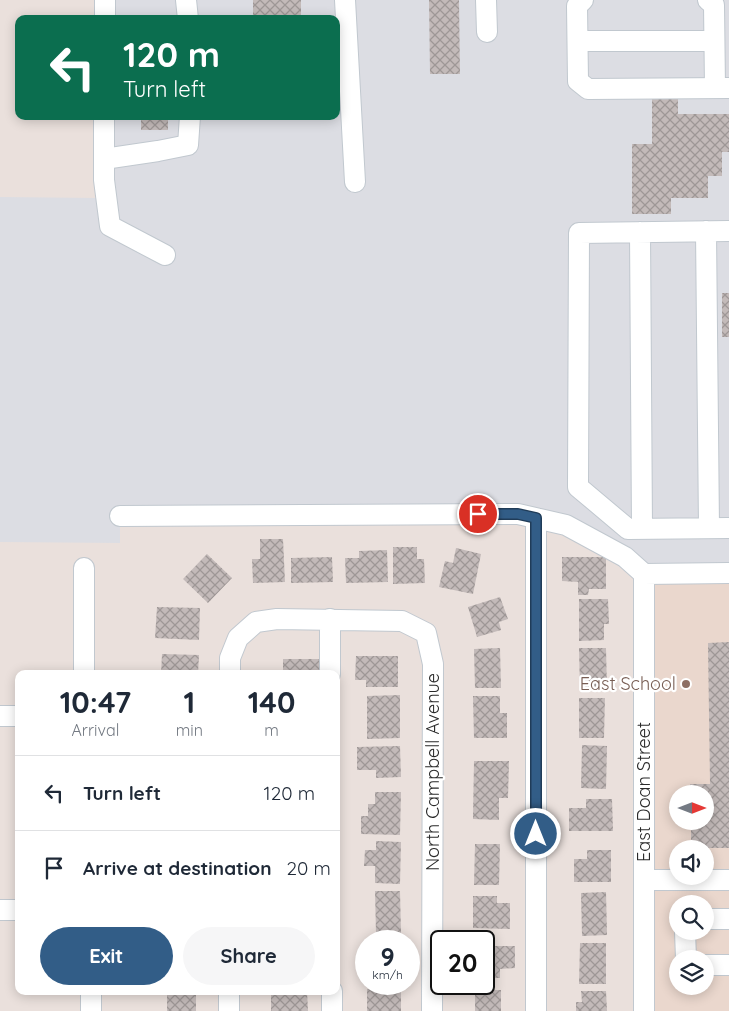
<!DOCTYPE html>
<style>
:root{--surface:#fff;--page:#f6f6f7;--text:#1f2937;--muted:#747a83;--line:#e0e1e3;--accent:#325d87}
body{margin:0;font-family:Quicksand,sans-serif;background:var(--page);color:var(--text);height:100vh;display:flex;flex-direction:column;font-size:19px;white-space:nowrap}
*{box-sizing:border-box;margin:0}
p{font-size:16px;color:var(--muted)}
.icon{flex:none;width:28px;height:28px;fill:none;stroke:currentColor;stroke-width:2;stroke-linecap:round;stroke-linejoin:round}
.map{position:relative;flex:1;overflow:hidden}
.details{position:absolute;left:15px;top:670px;width:325px;height:325px;display:flex;flex-direction:column;background:var(--surface);border-radius:10px;box-shadow:0 2px 12px #0003}
.details>*{flex:none}
.banner{position:absolute;left:15px;top:15px;width:325px;height:105px;border-radius:10px;box-shadow:0 2px 12px #0003;background:#0b6e4f;color:#fff;overflow:hidden}
.needle{width:32px;rotate:90deg}
.fabs{position:absolute;left:669px;top:785px;display:grid;gap:10px}
.fabs a{display:grid;place-items:center;width:45px;height:45px;border-radius:50%;background:var(--surface);box-shadow:0 2px 12px #0003;font-size:25px}
.speed{position:absolute;left:355px;top:930px;display:flex;gap:10px;font-size:25px;font-weight:700;text-align:center}
.speed>*{display:grid;place-content:center;width:65px;height:65px;border-radius:50%;background:var(--surface);box-shadow:0 2px 12px #0003;line-height:1}
.speed small{font-size:12px;font-weight:400}
.speed .limit{border:2px solid #111;border-radius:8px;background:#fff;color:#111}
.pin{position:absolute;display:grid;place-items:center;width:42px;height:42px;color:#fff;margin:-21px;border:2px solid #fff;border-radius:50%;box-shadow:0 1px 5px #0007}
.me{position:absolute;width:55px;margin:-28px;rotate:0deg;stroke-linejoin:round;filter:drop-shadow(0 0 4px #0008)}
.turn{display:flex;align-items:center;gap:18px;height:105px;padding:0 25px;font-size:22px}
.turn .icon{width:65px;height:65px;stroke-width:2.5}
.turn b{display:block;font-size:35px;line-height:42px}
.eta{display:flex;justify-content:space-evenly;align-items:center;height:85px;text-align:center}
.eta b{font-size:30px;font-weight:700;line-height:35px}
.action{display:flex;gap:10px;margin-top:auto;padding:10px 25px}
.action a{flex:1;height:58px;border-radius:30px;background:var(--accent);color:#fff;font-size:20px;font-weight:700;line-height:58px;text-align:center}
.action a+a{background:var(--page);color:var(--text)}
ul{padding:0;list-style:none}
li{display:flex;align-items:center;gap:15px;height:75px;padding:0 25px;border-top:1px solid var(--line)}
li div{flex:1}
li b{display:block;font-size:19px}
li em{font-style:normal}
.map>svg:first-child{display:block}
.industrial{fill:#dcdde3}
.education{fill:#ead7cd;fill-rule:evenodd}
.building{fill:url(#building-cross-hatch)}
.lines{fill:none;stroke-linecap:round;stroke-linejoin:round}
.minor-casing{stroke:#c1c8cf;stroke-width:22}
.minor{stroke:#fff;stroke-width:20}
.route-casing{stroke:#203c58;stroke-width:12}
.route{stroke:#325d87;stroke-width:9}
.education-dot{fill:#8d6e63;stroke:#fff;stroke-width:2}
.labels{text-anchor:middle;stroke-width:4.5;stroke-linejoin:round;paint-order:stroke}
.education-label{font-size:18px;fill:#785e54;stroke:#fff;text-anchor:end}
.street-label{font-size:18px;fill:#292929;stroke:#fff}
</style>
<div class="map">
<svg width="729" height="1011" viewBox="0 0 729 1011">
<defs>
<pattern id="building-cross-hatch" width="8" height="8" patternUnits="userSpaceOnUse" patternTransform="scale(1.25)"><rect width="8" height="8" fill="#c3bab9"/><path d="M0 0l8 8M0 8l8-8" fill="none" stroke="#9e9796"/></pattern>
</defs>
<rect width="100%" height="100%" fill="#eae0dc"/>
<path class="industrial" d="M94,0H729V573L644,574L625,557L518,514L120,516V543L0,542V197L97,198L96,116H336V19H95Z"/>
<path class="education" d="M729,573V1011H644V574ZM678,794H705V821H678ZM678,849H705V876H678ZM678,904H705V931H678ZM678,959H705V986H678Z"/>
<path class="building" d="M253,0H301V19H253Z
M429,0H459L460,74H430Z
M652,96H678V114H729V152H722V176H708V198H671V214H632V144H652Z
M141,116H168V130H141Z
M722,293H729V337H722Z
M260,539H283L285,582L253,583L252,559H260Z
M393,547H417V559H424L425,583L393,584Z
M456,548L481,554L473,594L439,587L445,561L453,563Z
M387,550L388,582L346,583L345,558H359V551Z
M207,554L232,578L208,603L183,579Z
M332,557L333,582L291,583V558Z
M562,557H606V589H589L588,595H578V582L562,581Z
M500,597L508,619L499,622L501,630L477,637L468,607Z
M579,599H608L609,624H604V640L579,641Z
M157,607L200,608L199,640L155,638Z
M729,642V848H691V821H705V794H690V784H710L708,643Z
M500,648L501,688H475L474,649Z
M579,648H606L607,690L580,691Z
M162,654L199,655L198,674H161Z
M356,656H398V687H366V680H355Z
M283,659H328V674H283Z
M400,695V738L367,739V696Z
M473,696H500V713H507V738H474Z
M579,698H605L604,738H579Z
M582,745L607,746L606,789L581,788Z
M400,746L401,777L376,778V770H357V747Z
M474,761H509L508,798H499V820L473,819Z
M375,792H401L400,835L361,834V816H368V804H375Z
M586,799H612L613,831H569V808H586Z
M376,841L401,842L400,884L375,883V866H364L365,850H376Z
M475,844H500L499,885H474Z
M587,850H611V882H574V859H587Z
M375,891H400L401,933L376,934Z
M606,892L607,935L582,936L581,893Z
M473,896H497V903H510V929L473,928Z
M580,943H606V984H579Z
M484,946H515V968L500,969V978H484Z
M367,989H401V1011H367Z
M475,990H501V1011H475Z
M167,991H196V1011H167Z
M271,991H307L308,1011H271Z
M581,991H606L607,1011H576V1002H582Z"/>
<g class="lines">
<defs>
<path id="minor" d="M186,0L188,19
M345,0L355,182
M486,0L487,32
M583,0L577,6L578,81L588,89L729,88
M708,0L714,5L715,88
M105,19V0
M578,41H714
M104,116V180L110,226L165,255
M104,159L158,151L188,145L190,116
M706,231L709,528
M729,231L579,233L578,487L628,529L729,528
M640,232L642,529
M120,516L518,514L566,525L625,557L644,574
M536,518V1011
M84,568V674
M644,574V1011
M644,574L729,573
M330,619V674
M230,674V658L238,638L256,622L277,619L402,621L426,633L433,664L432,1011
M0,716H19
M644,880H729
M0,910H19
M705,919H729
M685,931L686,959
M705,965H729
M91,991V1011
M332,991V1011
M229,1011V991"/>
</defs>
<use href="#minor" class="minor-casing"/>
<use href="#minor" class="minor"/>
</g>
<g class="lines">
<defs>
<path id="route" d="M478,514H518L536,518V834"/>
</defs>
<use href="#route" class="route-casing"/>
<use href="#route" class="route"/>
</g>
<circle class="education-dot" cx="686" cy="684" r="5"/>
<g class="labels">
<g class="education-label">
<text x="676" y="690">East School</text>
</g>
<g class="street-label">
<text transform="translate(433 772) rotate(-90)" y="6">North Campbell Avenue</text>
<text transform="translate(644 792) rotate(-90)" y="6">East Doan Street</text>
</g>
</g>
</svg>
<div class="fabs">
<a><svg class="needle" viewBox="-14 -14 28 28"><path d="M0-13l5 13h-10z" fill="#e53935"/><path d="M0 13l5-13h-10z" fill="#747a83"/></svg></a>
<a><svg class="icon" aria-label="sound" viewBox="0 0 24 24"><path d="M4 9h4l5-4v14l-5-4H4zM17 9q2 3 0 6"/></svg></a>
<a><svg class="icon" aria-label="search" viewBox="0 0 24 24"><circle cx="10" cy="10" r="6"/><path d="M15 15l6 6"/></svg></a>
<a><svg class="icon" aria-label="layers" viewBox="0 0 24 24"><path d="M12 4l9 5-9 5-9-5zM3 14l9 5 9-5"/></svg></a>
</div>
<div class="speed"><div>9<small>km/h</small></div><div class="limit">20</div></div>
<div class="pin" style="left:478px;top:514px;background:#d93025"><svg class="icon" aria-label="arrive" viewBox="0 0 24 24"><path d="M6 21V4h12l-3 4 3 4H6"/></svg></div>
<svg class="me" style="left:536px;top:834px" viewBox="-20 -20 40 40"><circle r="17" fill="#325d87" stroke="#fff" stroke-width="3"/><path d="M0-11L8 9 0 5-8 9z" fill="#fff"/></svg>
<div class="banner">
<div class="turn"><svg class="icon" aria-label="left" viewBox="0 0 24 24"><path d="M17 20v-9H6M10 6l-5 5 5 5"/></svg><div><b>120 m</b>Turn left</div></div>
</div>
<section class="details">
<div class="eta">
<div><b>10:47</b><p>Arrival</p></div>
<div><b>1</b><p>min</p></div>
<div><b>140</b><p>m</p></div>
</div>
<ul>
<li><svg class="icon" aria-label="left" viewBox="0 0 24 24"><path d="M17 20v-9H6M10 6l-5 5 5 5"/></svg><div><b>Turn left</b></div><em>120 m</em></li>
<li><svg class="icon" aria-label="arrive" viewBox="0 0 24 24"><path d="M6 21V4h12l-3 4 3 4H6"/></svg><div><b>Arrive at destination</b></div><em>20 m</em></li>
</ul>
<div class="action"><a>Exit</a><a>Share</a></div>
</section>
</div>
